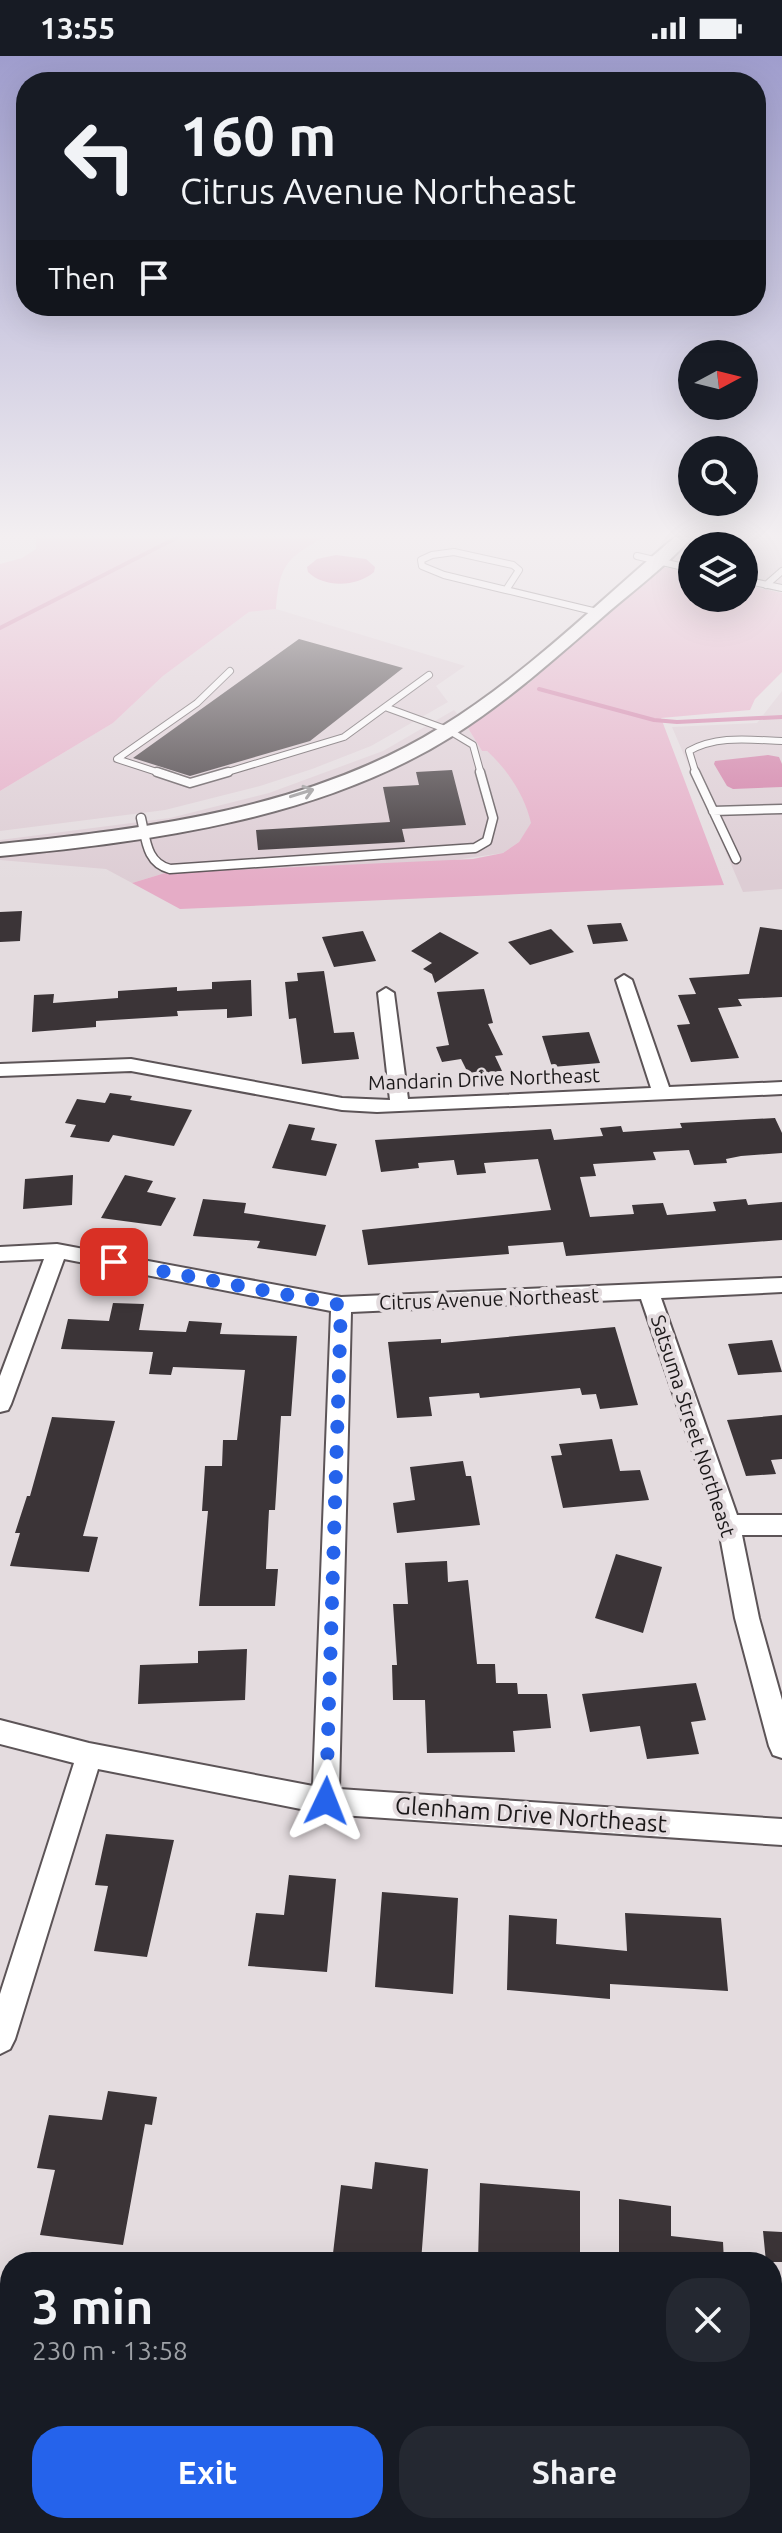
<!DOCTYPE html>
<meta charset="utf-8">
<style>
:root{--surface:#171b24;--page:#242831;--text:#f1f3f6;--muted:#9ea1a6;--accent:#2563eb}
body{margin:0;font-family:Ubuntu,sans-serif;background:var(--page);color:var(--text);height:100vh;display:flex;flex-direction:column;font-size:30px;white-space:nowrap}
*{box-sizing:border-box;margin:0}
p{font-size:26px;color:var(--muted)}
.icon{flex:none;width:44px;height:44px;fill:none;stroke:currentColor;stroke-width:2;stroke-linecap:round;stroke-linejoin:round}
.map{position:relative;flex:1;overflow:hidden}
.details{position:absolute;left:0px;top:2196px;width:782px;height:282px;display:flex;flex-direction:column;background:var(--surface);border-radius:32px 32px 0 0;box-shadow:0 8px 32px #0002}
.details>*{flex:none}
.banner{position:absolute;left:16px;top:16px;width:750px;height:244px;border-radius:32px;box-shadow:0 8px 32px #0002;background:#171b24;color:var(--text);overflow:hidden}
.needle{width:52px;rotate:83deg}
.fabs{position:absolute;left:678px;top:284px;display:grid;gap:16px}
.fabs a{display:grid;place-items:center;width:80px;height:80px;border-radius:50%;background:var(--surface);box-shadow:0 8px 32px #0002;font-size:40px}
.pin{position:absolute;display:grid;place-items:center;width:68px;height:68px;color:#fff;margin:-34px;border-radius:16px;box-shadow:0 4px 12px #0006}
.me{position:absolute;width:88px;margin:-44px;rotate:2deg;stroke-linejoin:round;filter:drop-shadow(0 0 6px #0008)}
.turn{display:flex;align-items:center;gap:28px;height:168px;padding:0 32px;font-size:36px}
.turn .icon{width:104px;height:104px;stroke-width:2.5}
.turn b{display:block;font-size:56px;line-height:68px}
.then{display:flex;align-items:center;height:76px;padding:0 32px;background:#0003;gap:16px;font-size:30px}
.round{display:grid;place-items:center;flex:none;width:84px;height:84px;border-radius:32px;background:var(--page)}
.head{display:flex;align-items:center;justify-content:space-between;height:136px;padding:0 32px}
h1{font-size:48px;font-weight:700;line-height:60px}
.button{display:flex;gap:16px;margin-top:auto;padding:16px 32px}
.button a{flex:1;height:92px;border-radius:32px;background:var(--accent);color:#fff;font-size:32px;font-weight:700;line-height:92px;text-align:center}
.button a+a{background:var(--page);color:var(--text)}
.status{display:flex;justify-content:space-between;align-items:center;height:56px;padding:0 40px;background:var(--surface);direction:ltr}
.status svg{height:22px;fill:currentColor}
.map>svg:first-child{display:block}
.built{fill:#ddcdd4}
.green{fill:#e5acc6}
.water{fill:#d17aa4}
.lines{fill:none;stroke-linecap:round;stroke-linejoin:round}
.stream{stroke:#d17aa4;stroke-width:4}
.building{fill:#3b3437}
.lane-far1-casing{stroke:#5c5457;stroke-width:8}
.lane-casing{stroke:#5c5457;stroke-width:11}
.street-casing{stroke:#5c5457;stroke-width:4}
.secondary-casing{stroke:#5c5457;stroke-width:4}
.lane-far1{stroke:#fff;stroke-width:6}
.lane{stroke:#fff;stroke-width:8}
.street{fill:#fff;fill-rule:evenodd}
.secondary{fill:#fff;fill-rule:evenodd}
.oneway{stroke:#989798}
.route{stroke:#2563eb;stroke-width:14;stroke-dasharray:0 25.2}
.labels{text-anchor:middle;stroke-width:8;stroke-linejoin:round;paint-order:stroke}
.street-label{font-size:20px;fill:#1b1819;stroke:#e4dcdf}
.near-street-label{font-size:24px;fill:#1b1819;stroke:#e4dcdf}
</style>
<div class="status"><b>13:55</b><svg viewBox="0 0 49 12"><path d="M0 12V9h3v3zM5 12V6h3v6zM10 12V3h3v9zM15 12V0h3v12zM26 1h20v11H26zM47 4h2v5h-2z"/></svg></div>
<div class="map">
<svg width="782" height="2477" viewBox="0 0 782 2477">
<rect width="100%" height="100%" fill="#e4dcdf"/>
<path class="built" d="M700,481H782V535L744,527V490H692V515L664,509Z
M276,553L465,610L436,630L448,646L371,690L312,713L260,730L165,754L0,775V735L113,667L163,620L249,556Z
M782,635V833L743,836L672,671L757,667Z
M454,654L459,660L391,699L328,725L263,744L172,767L0,790V784L170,762L269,737L383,695Z
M466,669L482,695H487L501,707L527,745L532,767L519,786L503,797L433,807L165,817L132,827L106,813L0,804V799L272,751Z"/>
<path class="green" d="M36,481H324C286,503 280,508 276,553L249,556L163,620L113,667L0,735V508L22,502L36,493Z
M659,510L692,517V542H744V529L782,537V616L755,643L750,654L661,662L724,829L180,853L132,827L165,817L473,803L503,797L519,786L531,767C525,740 508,714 487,695H482L466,669L523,627L528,628Z"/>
<path class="water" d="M336,499L366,503L375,511L374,516C357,531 324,532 308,516L307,511L317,503Z
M768,699L779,701L782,708V731L733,733L727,730L714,708L715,705Z"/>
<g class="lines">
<path class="stream" d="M0,572L178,481
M539,633L654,664L677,666L782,661"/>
</g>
<path class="building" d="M299,583L403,612L310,685L190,720L133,702Z
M452,714L466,769L402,773L405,786L258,794L256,774L390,766L383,731L419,729L416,716Z
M22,855L20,885L0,886V856Z
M621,867L628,885L593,888L587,869Z
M760,871L782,874V941L738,943L742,950L718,952L739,1002L691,1006L677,969L690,968L678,939L696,938L689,922L749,918Z
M551,873L574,896L530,909L508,886Z
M363,875L376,905L334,911L322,881Z
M440,876L479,897L435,927L432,918L423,913L432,907L411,895Z
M324,915L334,977L354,976L359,1003L302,1008L296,962L289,963L285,926L298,925L297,917Z
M251,924L252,960L227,962V953L177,955L178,960L96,965V971L32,976L34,939L54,938L53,947L118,942V935L177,931V935L212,933V926Z
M484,933L493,967L488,968L503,999L495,1000L502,1015L470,1021L461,1003L442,1006L436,991L449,989L437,936Z
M589,976L600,1007L552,1011L542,980Z
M110,1037L132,1040L130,1044L192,1054L174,1090L113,1079L109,1086L70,1081L76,1069L65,1067L77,1043L105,1047Z
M775,1062L782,1077V1097L741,1100L726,1103L727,1107L694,1109L689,1094L653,1096L656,1104L593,1108L596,1120L580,1121L590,1161L634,1158L632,1149L663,1147L667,1159L716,1155L713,1146L746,1143L748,1149L782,1146V1184L566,1200L563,1186L508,1190L509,1198L368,1209L362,1174L551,1154L538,1103L484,1107L486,1117L457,1119L454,1104L418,1107L419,1112L381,1116L375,1084L551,1073L554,1084L603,1080L600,1072L621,1070L623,1076L682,1072L680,1067Z
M289,1068L315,1072L311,1084L337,1088L326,1120L272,1112Z
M73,1119L72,1149L23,1153L25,1123Z
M125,1119L153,1125L147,1136L176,1142L161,1170L101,1162Z
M203,1143L246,1147L244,1157L326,1169L316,1200L257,1192L260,1185L193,1180Z
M113,1247L144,1248L139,1274L186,1276L189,1265L222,1267L220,1278L297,1280L291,1360H281L275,1454H269L266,1513H278L275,1550H199L208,1455H202L205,1410H222L223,1384H237L245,1314L173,1311L171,1319L149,1318L153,1296L61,1293L68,1263L109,1265Z
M615,1271L638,1349L600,1353L596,1338L582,1339L580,1332L480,1342L479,1337L429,1341L432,1360L397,1362L388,1286L441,1283V1287Z
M772,1284L782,1316L738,1319L728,1288Z
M782,1359V1403L771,1404L776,1418L746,1420L727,1364Z
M52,1361L115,1365L83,1480L98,1481L89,1516L10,1510L20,1477H15L27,1440H30Z
M612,1383L620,1415L640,1414L649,1444L563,1452L551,1400L562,1399L559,1388Z
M463,1405L466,1420H471L480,1469L397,1477L393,1447L415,1444L410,1411Z
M616,1498L662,1511L643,1577L595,1562Z
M447,1505L448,1526L468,1524L477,1608H495L496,1627H517L518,1638H547L551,1672L513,1675L515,1696L427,1697L425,1644H393L392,1609H397L393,1548H408L405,1507Z
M247,1593L245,1644L138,1648L140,1609L198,1607V1595Z
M696,1627L706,1664L691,1666L699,1698L647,1703L640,1670L590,1676L582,1638Z
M106,1778L174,1784L147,1901L94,1895L108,1830L95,1829Z
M289,1819L336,1823L327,1916L248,1910L256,1857L284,1859Z
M382,1836L458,1842L453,1938L375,1931Z
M625,1857L721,1862L728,1935L610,1928V1943L507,1934L509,1859L557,1863L556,1888L627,1895Z
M108,2035L157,2041L152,2069L145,2068L123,2189L40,2179L55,2114L37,2112L49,2059L102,2064Z
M375,2106L428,2113L421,2206H332L341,2129L372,2133Z
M480,2127L580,2135V2206H478Z
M619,2143L671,2150V2180L723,2186L724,2206H619Z
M763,2175L782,2176V2206H766Z"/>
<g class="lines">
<defs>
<path id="lane-far1" d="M454,496L513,509L519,514L506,534L444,519L422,510L421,504L432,499Z
M637,500L692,513
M744,524L782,532
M766,529L782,515
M506,534L597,556
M429,619L385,651L448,674L473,689L481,718
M163,718L117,703L197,647L230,615
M221,718L344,681L385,651
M696,718L689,695C718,679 750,684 782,685"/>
<path id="lane" d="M157,716L190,727L228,716
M695,716L736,803
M713,755L782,753
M141,762C146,783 146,807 170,813L475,792L487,785L493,762L480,716"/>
<path id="street" d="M624,919L632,924L669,1031L782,1026V1038L377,1056L342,1054L131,1015L0,1020V1008L131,1003L342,1042L390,1044L378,937L386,932L394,937L408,1043L651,1032L616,924Z
M57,1188L341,1241L782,1222V1236L661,1242L737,1459H782V1479H742L759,1562L782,1644V1702L773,1699L769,1690L735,1562L718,1469L641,1243L351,1256L339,1733L782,1763V1789L326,1758L98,1713L15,1983L10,1993L0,1998V1938L74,1707L0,1688V1664L89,1687L313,1730L331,1255L64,1203L11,1348L8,1354L0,1356V1320L44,1203L0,1205V1191Z
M0,2291L10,2292V2324L0,2323Z
M772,2371L782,2372V2406L772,2405Z"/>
<path id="secondary" d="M675,481H692C666,511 627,539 597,566C551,606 506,646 454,679C321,763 153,785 0,800V788C149,773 311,752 441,671C527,618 599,545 675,481Z"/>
</defs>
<use href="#lane-far1" class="lane-far1-casing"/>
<use href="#lane" class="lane-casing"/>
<use href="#street" class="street-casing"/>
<use href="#secondary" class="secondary-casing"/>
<use href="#lane-far1" class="lane-far1"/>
<use href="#lane" class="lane"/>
<use href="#street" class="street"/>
<use href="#secondary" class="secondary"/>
</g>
<defs><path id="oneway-shaft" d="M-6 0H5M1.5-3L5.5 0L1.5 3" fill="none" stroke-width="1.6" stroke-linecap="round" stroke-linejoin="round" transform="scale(2)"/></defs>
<use class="oneway" href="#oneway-shaft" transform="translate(302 737) rotate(-17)"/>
<linearGradient id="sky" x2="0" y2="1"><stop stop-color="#9f9dcd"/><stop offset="0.58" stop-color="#f3eff1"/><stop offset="1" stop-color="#f3eff1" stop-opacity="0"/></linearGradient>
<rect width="782" height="827" fill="url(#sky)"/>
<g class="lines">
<path class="route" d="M114,1206L341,1249L326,1745"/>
</g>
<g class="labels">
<g class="street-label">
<text transform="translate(484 1023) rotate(-2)" y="7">Mandarin Drive Northeast</text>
<text transform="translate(489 1243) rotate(-2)" y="7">Citrus Avenue Northeast</text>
<text transform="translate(693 1370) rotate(72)" y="7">Satsuma Street Northeast</text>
</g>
<g class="near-street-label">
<text transform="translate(531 1759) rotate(4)" y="8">Glenham Drive Northeast</text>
</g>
</g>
</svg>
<div class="fabs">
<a><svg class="needle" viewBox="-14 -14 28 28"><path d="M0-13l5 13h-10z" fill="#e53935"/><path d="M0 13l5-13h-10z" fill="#9ea1a6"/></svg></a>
<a><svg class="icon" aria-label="search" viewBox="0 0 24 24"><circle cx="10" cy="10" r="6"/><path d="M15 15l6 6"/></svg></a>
<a><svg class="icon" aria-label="layers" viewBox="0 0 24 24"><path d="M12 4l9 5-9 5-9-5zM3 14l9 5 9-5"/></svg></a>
</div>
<div class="pin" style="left:114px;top:1206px;background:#d93025"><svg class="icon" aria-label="arrive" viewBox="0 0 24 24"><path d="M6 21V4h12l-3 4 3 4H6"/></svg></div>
<svg class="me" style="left:326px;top:1745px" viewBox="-20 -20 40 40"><path d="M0-17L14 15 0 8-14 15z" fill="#2563eb" stroke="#fff" stroke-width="4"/></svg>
<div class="banner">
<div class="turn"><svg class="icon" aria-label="left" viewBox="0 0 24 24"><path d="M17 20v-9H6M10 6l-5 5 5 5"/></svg><div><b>160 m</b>Citrus Avenue Northeast</div></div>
<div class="then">Then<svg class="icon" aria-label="arrive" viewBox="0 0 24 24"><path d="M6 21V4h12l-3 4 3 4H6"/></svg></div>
</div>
<section class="details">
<div class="head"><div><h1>3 min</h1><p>230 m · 13:58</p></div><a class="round"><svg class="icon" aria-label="close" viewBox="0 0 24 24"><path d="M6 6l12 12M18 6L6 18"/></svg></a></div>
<div class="button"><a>Exit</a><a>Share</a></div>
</section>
</div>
